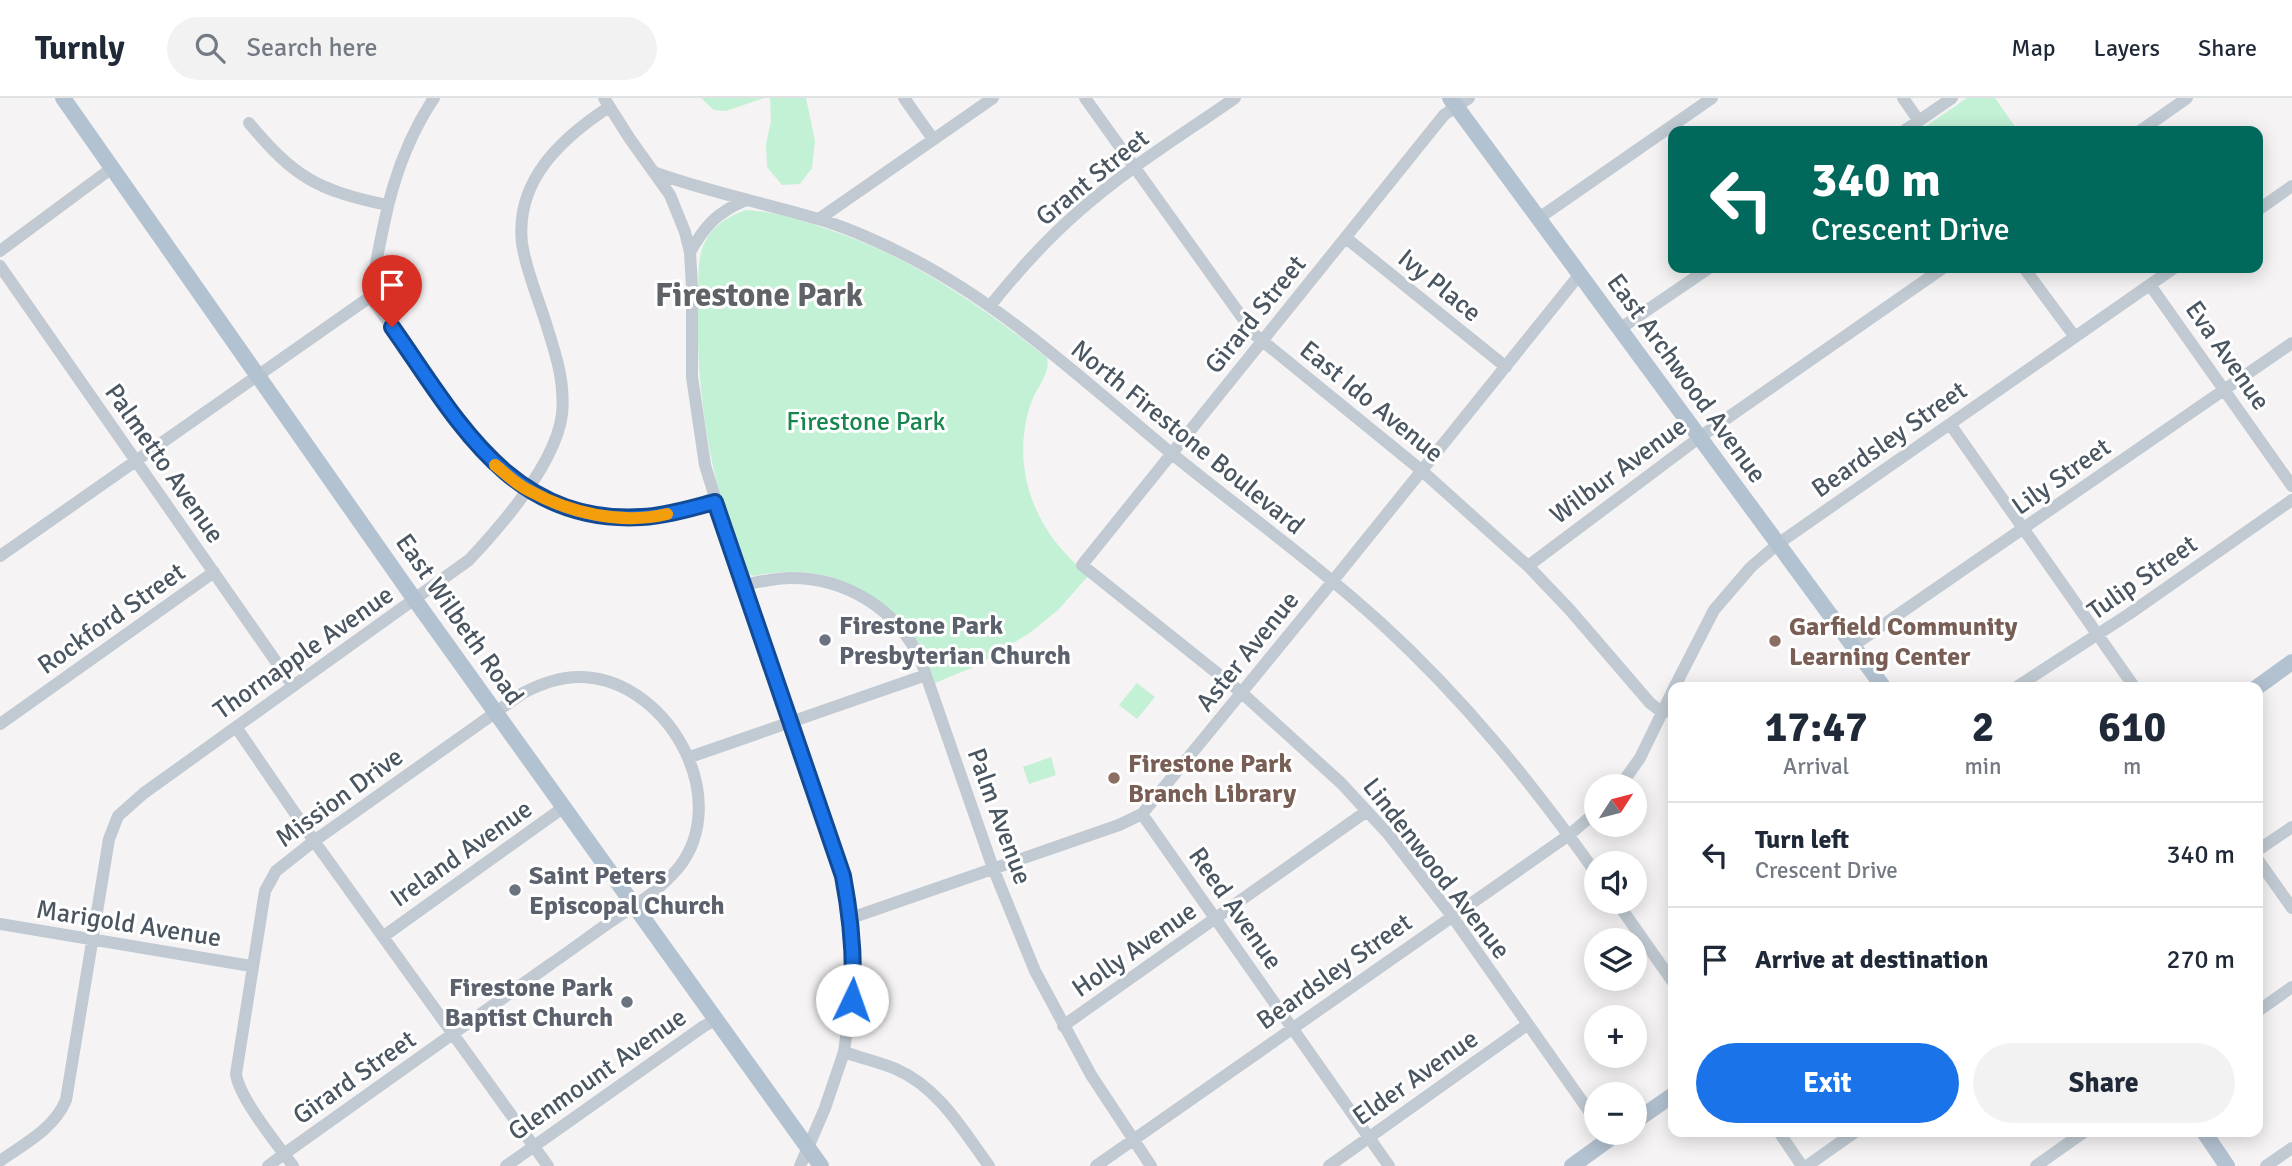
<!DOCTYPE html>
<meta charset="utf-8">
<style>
:root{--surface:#fff;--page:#f2f2f3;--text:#1f2937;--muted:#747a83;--line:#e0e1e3;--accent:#1a73e8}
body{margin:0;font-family:Signika,sans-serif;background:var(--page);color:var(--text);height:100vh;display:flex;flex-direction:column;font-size:26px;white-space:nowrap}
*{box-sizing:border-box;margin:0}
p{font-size:23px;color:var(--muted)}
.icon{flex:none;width:38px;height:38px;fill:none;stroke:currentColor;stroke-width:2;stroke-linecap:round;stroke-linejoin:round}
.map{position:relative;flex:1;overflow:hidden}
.details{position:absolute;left:1668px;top:584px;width:595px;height:455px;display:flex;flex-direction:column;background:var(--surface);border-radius:14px;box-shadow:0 4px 18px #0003}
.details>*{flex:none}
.hud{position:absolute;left:1668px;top:28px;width:595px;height:147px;border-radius:14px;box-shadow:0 4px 18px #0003;background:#00695c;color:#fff;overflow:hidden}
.needle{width:46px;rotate:54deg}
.buttons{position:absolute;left:1584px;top:676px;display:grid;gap:14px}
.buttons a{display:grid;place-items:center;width:63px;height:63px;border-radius:50%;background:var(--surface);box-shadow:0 4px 18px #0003;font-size:35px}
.pin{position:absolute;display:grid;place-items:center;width:60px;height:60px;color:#fff;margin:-72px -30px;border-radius:50% 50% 50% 0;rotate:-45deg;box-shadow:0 0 7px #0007}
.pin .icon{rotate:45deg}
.me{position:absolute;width:77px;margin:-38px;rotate:3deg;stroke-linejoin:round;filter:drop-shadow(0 0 5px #0008)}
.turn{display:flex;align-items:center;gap:24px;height:147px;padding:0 28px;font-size:32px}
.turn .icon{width:91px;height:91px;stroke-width:2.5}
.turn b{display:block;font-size:49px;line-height:60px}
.eta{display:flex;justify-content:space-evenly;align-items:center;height:119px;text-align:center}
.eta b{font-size:42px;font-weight:700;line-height:49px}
.button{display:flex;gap:14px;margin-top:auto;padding:14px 28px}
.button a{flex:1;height:80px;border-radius:42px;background:var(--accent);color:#fff;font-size:28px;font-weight:700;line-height:80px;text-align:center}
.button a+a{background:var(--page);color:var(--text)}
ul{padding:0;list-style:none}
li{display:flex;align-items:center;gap:21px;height:105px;padding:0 28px;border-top:2px solid var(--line)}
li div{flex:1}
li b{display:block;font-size:26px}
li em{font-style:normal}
header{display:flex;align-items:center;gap:42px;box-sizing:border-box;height:98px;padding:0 35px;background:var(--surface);border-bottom:2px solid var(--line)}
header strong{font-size:33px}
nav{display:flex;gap:38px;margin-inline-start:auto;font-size:24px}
.search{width:490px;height:63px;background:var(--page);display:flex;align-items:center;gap:18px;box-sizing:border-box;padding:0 24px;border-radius:38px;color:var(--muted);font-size:26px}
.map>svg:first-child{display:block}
.green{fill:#c3f1d5}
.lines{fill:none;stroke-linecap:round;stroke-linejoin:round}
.minor{stroke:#c1cad2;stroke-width:12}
.major{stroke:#b3c2d1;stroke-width:16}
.route-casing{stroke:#114b97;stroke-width:18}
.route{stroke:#1a73e8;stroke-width:12}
.slow{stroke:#f59e0b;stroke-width:12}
.worship-dot{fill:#6b7280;stroke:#fff;stroke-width:2.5}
.education-dot{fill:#8d6e63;stroke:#fff;stroke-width:2.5}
.labels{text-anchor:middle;stroke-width:6;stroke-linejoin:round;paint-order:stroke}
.street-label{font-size:26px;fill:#4a5661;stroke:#fff}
.park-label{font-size:26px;fill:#17864f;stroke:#fff}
.worship-label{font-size:26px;font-weight:bold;fill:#5b616d;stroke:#fff;text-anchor:start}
.education-label{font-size:26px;font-weight:bold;fill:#785e54;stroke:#fff;text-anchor:start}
.district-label{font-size:33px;font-weight:bold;fill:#5f6368;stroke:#fff}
</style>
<header>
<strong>Turnly</strong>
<div class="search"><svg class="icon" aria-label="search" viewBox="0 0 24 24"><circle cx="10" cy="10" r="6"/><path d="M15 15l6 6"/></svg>Search here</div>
<nav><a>Map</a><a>Layers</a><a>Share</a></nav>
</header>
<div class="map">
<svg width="2292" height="1068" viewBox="0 0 2292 1068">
<rect width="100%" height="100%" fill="#f5f3f3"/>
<path class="green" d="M701,0H764L726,13L714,12Z
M770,0H806L815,43L812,70L800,86L782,87L767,69L766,46L771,23Z
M1967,0H1995L2018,33H1919Z
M745,112C770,113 794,120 818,128C905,155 976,204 1047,260C1051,275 1036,290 1031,305C1009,370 1035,436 1089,477L1058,512L1031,534L976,568L935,585C931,573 927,561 921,550C886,491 820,462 754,478L745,474C711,387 695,296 698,202C699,184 696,161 705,144C713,127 728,119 745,112Z
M1137,585L1155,599L1137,621L1119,607Z
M1051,659L1056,677L1029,686L1023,669Z"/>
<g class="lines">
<path class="minor" d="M434,0C392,63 383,127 370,199C393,229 414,260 436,291C451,312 465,335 483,355C521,397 580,421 636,420C663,419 689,410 715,404
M604,0L630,41L670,97L685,134L690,154L692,189V279L705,367L742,487L836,754L851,820L853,886L844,954L825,1010L800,1068
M904,0L933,41
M1085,0L1254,236L1421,372L1528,468L1570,512L1650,605L1663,615
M1469,0L1444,17L1082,467L1242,595L1341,685L1389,737L1452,818L1596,1023
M1903,0L1919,23
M249,25C295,80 317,92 387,107
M1904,33L1952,0
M2140,33L2187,0
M656,75C709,94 764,105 818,121C846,129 875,142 901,155C1002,205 1085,284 1171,355C1241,412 1315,465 1381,525C1464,601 1531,684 1596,775
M2258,112L2292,88
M1539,120L1712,0
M819,121L993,0
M1346,140L1506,269
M0,153L112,70
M690,154C705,128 716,115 744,103
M0,168L293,588
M2024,170L2075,239
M2150,187L2292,388
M990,208C1017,174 1046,142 1078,114C1126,71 1182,37 1235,0
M1621,230L1709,170
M1950,326L2135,590
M0,458L370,199
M1528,468L1700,339L1943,170
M742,487C759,484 775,480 791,480C847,480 898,512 921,563L993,770L1035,873L1091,977L1151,1068
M1854,547L2292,245
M1674,590L1714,512L1751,469L1779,445L2174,170
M2015,590L2129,516L2292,402
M0,626L214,474
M236,629L314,743L548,1068
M690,659L926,577
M1620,688L1640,660L1673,592
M1142,716L1389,1068
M2258,752L2292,729
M2258,762L2292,810
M1616,803L1673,884
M851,820L1119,727L1142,716L1332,484L1580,176
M0,826L251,868
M384,838L564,709
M2258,913L2292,889
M1063,928L1367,713
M844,954C861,960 879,964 896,971C939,990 962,1031 989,1068
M1779,1034L1802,1068
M0,1063C24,1046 54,1031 66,1002L109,741L118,718L144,695L469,462C502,427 556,365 562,316C565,286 557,260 548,232C540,204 526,174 522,145C515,82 562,40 609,9
M268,1068L284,1056C372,994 460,931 548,868C570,853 591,837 613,822C633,809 655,795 672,777C738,710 672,583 583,579C561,578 542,585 523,595L314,743L276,773L265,793L236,976C239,1000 278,1047 293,1068
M506,1068L704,928L716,922
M1096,1068L1569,737L1596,714
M1329,1068L1527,927
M1807,1068L1855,1034
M2036,1068L2084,1034
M2266,1068L2292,1050"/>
<path class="major" d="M63,0L415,502L821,1068
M1450,0L1884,590
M2256,590L2292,564
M1634,1024L1673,997
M2204,1034L2227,1068
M1572,1068L1619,1034"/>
</g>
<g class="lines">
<defs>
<path id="route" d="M392,229C457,321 510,427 642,419C666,418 691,410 715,404L843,778C851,820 855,859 852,902"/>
</defs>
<use href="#route" class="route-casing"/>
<use href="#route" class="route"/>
<path class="slow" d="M495,367C506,376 517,387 530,393C570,415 621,427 667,416"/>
</g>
<g class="worship-dot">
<circle cx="825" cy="542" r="7"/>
<circle cx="515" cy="792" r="7"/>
<circle cx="627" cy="904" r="7"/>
</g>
<g class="education-dot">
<circle cx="1775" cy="543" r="7"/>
<circle cx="1114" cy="680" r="7"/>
</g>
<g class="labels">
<g class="street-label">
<text transform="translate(1092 79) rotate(-39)" y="9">Grant Street</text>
<text transform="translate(1440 187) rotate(39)" y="9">Ivy Place</text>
<text transform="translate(1255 216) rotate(-51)" y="9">Girard Street</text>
<text transform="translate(2228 257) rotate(55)" y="9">Eva Avenue</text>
<text transform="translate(1687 280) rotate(54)" y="9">East Archwood Avenue</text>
<text transform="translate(1372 303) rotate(39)" y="9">East Ido Avenue</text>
<text transform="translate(1188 339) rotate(39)" y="9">North Firestone Boulevard</text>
<text transform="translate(1889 341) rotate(-35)" y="9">Beardsley Street</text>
<text transform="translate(165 365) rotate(55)" y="9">Palmetto Avenue</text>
<text transform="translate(1618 372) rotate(-36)" y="9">Wilbur Avenue</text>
<text transform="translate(2061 378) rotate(-35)" y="9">Lily Street</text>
<text transform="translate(2142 479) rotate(-35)" y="9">Tulip Street</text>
<text transform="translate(111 520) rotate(-35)" y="9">Rockford Street</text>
<text transform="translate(460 521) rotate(55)" y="9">East Wilbeth Road</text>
<text transform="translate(1247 553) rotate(-51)" y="9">Aster Avenue</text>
<text transform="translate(303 554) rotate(-35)" y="9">Thornapple Avenue</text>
<text transform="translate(339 699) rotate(-36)" y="9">Mission Drive</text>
<text transform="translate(1000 718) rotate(70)" y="9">Palm Avenue</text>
<text transform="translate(461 755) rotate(-35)" y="9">Ireland Avenue</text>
<text transform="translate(1437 770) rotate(52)" y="9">Lindenwood Avenue</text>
<text transform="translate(1236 810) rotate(55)" y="9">Reed Avenue</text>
<text transform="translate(129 825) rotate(9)" y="9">Marigold Avenue</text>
<text transform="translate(1134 851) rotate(-35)" y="9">Holly Avenue</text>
<text transform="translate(1334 873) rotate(-35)" y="9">Beardsley Street</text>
<text transform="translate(597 976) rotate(-35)" y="9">Glenmount Avenue</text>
<text transform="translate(354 979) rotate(-35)" y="9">Girard Street</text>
<text transform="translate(1415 979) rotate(-35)" y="9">Elder Avenue</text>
</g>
<g class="park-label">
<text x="866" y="332">Firestone Park</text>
</g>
<g class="worship-label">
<text x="839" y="536">Firestone Park<tspan x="839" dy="30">Presbyterian Church</tspan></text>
<text x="529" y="786">Saint Peters<tspan x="529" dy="30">Episcopal Church</tspan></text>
<text x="613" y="898" text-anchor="end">Firestone Park<tspan x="613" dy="30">Baptist Church</tspan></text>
</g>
<g class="education-label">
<text x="1789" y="537">Garfield Community<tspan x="1789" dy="30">Learning Center</tspan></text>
<text x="1128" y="674">Firestone Park<tspan x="1128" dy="30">Branch Library</tspan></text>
</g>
<g class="district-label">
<text x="759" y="208">Firestone Park</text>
</g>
</g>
</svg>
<div class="buttons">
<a><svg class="needle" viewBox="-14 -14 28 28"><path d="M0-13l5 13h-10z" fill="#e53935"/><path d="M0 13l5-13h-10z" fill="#747a83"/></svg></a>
<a><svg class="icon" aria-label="sound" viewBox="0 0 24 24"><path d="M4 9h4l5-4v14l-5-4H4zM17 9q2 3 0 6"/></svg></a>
<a><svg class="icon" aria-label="layers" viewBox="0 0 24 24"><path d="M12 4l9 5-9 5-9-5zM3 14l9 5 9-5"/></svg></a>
<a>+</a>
<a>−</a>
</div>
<div class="pin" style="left:392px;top:229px;background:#d93025"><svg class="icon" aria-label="arrive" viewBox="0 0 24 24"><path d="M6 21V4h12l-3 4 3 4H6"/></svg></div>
<svg class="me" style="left:852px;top:902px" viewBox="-20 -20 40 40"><circle r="19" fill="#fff"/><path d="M0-13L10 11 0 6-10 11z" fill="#1a73e8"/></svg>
<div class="hud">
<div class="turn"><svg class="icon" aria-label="left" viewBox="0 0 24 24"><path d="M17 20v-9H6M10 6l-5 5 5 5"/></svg><div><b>340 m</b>Crescent Drive</div></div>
</div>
<section class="details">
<div class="eta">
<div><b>17:47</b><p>Arrival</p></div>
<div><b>2</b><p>min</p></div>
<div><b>610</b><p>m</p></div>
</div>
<ul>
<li><svg class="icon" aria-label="left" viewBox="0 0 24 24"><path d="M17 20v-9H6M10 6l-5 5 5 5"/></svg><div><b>Turn left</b><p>Crescent Drive</p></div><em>340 m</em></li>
<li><svg class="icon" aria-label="arrive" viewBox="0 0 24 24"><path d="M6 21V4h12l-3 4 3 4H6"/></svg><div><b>Arrive at destination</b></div><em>270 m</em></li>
</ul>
<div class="button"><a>Exit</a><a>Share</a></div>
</section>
</div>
